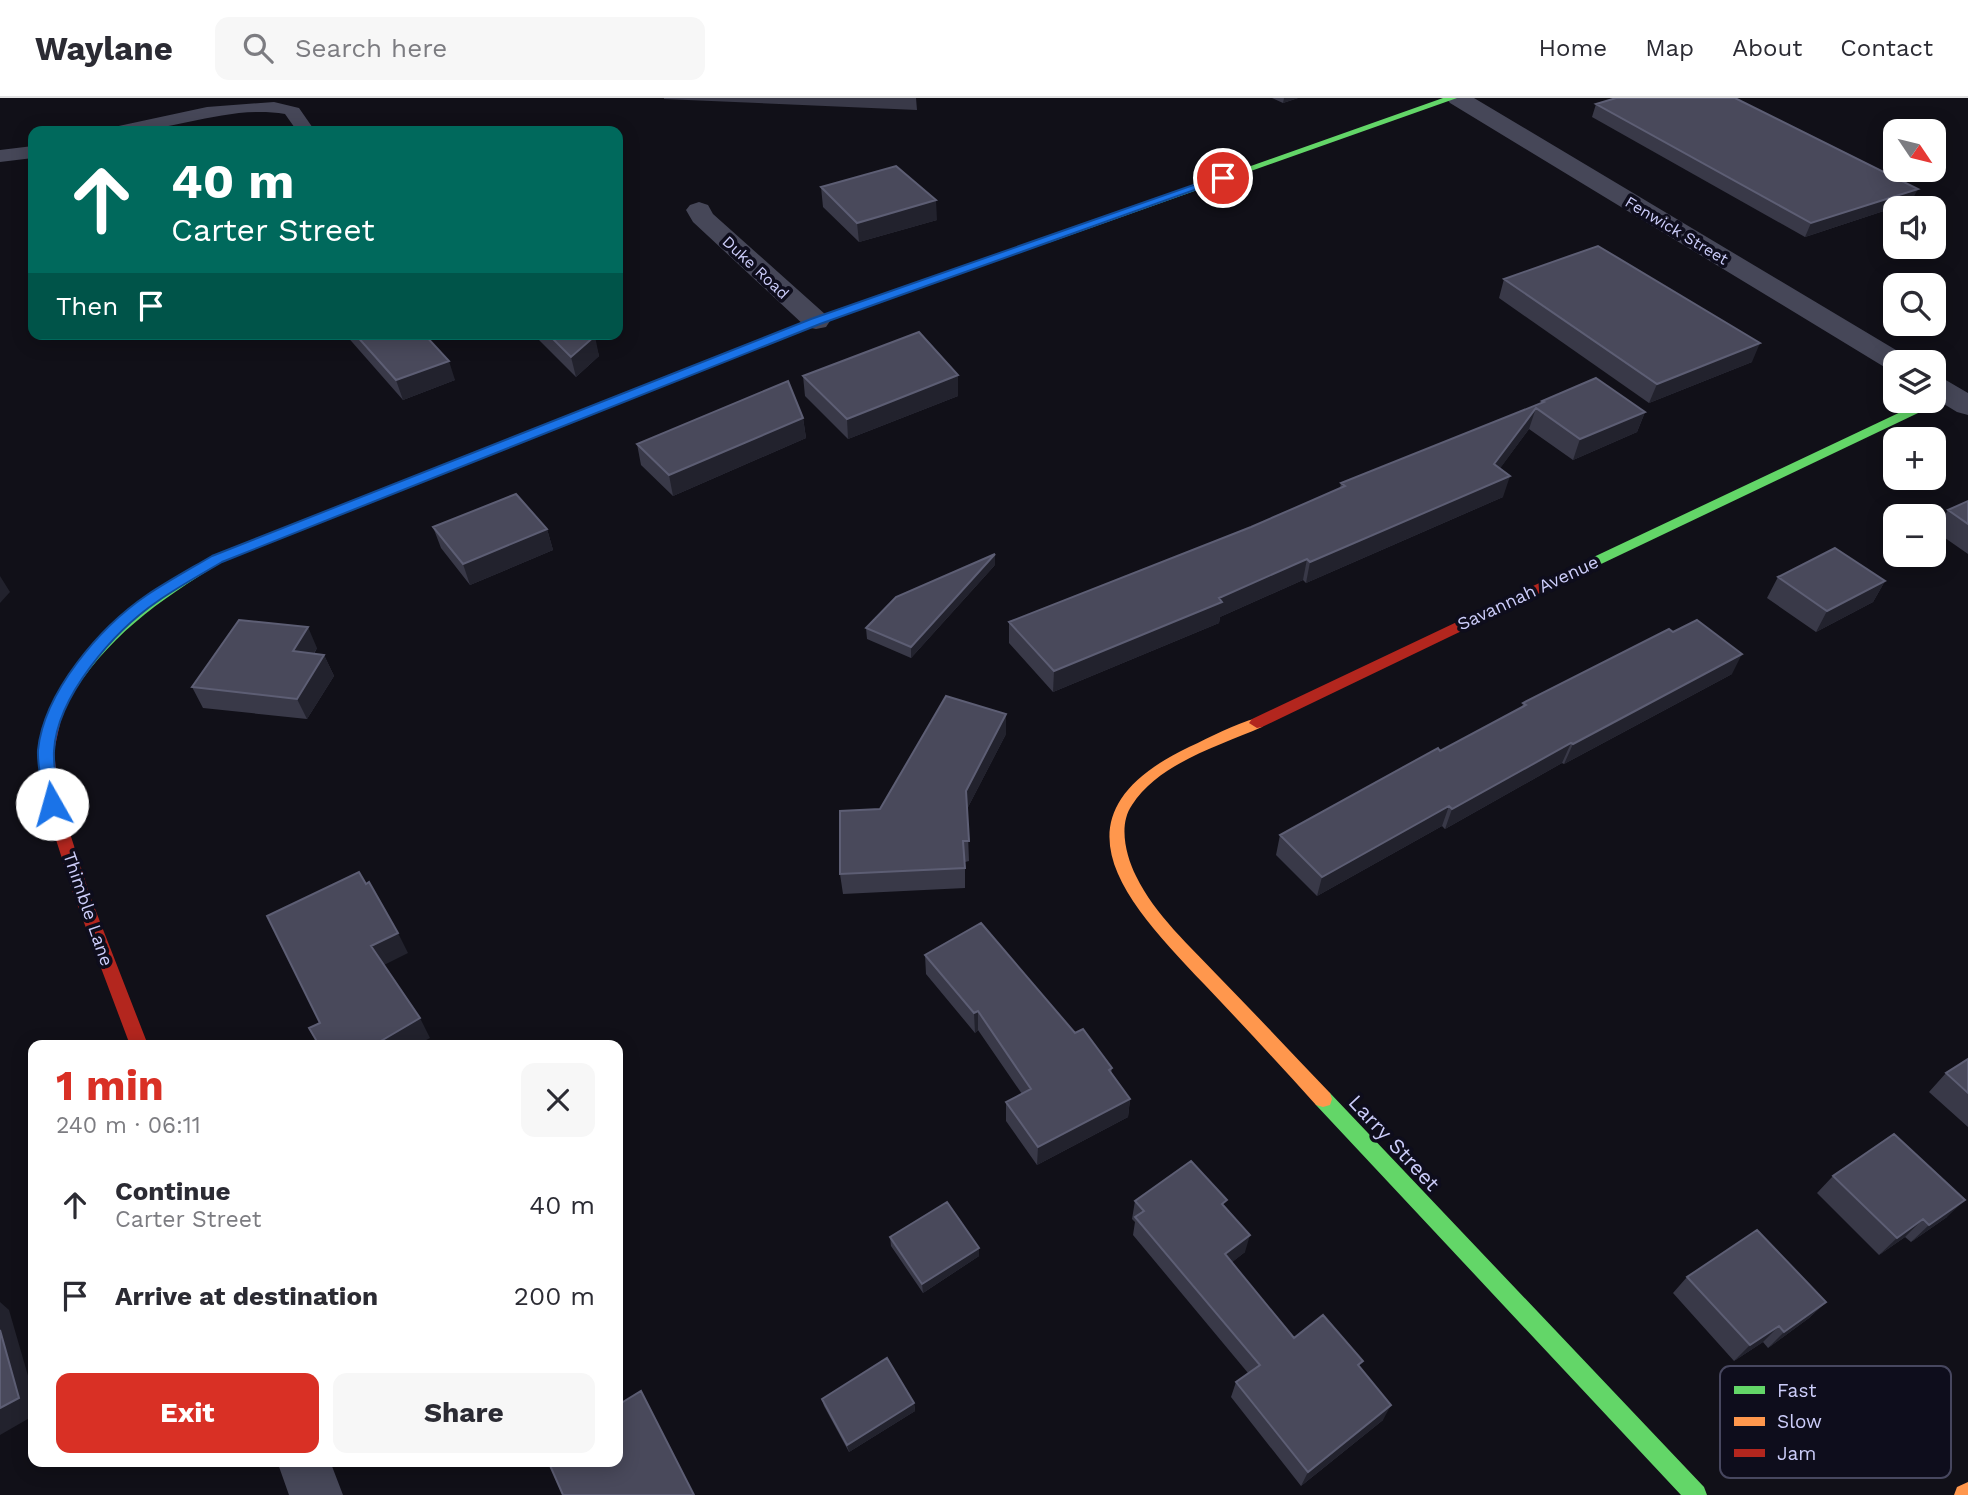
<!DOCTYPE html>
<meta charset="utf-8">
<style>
:root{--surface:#fff;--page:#f7f7f7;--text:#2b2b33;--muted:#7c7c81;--line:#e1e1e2;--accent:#d93025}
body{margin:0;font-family:"Work Sans",sans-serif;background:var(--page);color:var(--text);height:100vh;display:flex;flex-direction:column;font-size:26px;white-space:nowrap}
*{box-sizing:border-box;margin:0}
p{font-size:23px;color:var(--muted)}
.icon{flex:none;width:38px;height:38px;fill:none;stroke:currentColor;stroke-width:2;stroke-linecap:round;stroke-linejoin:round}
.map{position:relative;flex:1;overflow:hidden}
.side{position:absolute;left:28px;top:942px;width:595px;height:427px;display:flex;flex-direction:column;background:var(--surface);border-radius:14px;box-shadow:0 4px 18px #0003}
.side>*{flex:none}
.top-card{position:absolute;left:28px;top:28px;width:595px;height:214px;border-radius:14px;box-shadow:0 4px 18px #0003;background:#00695c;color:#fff;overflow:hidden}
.needle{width:46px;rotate:125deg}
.buttons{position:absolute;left:1883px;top:21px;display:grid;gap:14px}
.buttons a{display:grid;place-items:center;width:63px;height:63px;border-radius:14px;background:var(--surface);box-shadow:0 4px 18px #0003;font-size:35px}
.pin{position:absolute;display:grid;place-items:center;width:60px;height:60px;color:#fff;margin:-30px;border:4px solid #fff;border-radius:50%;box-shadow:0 2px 7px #0007}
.me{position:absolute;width:77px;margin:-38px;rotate:353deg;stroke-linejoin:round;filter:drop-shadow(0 0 5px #0008)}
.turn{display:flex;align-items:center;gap:24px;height:147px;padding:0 28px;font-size:32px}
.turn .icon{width:91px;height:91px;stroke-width:2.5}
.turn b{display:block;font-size:49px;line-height:60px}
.then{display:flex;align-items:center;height:66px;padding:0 28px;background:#0003;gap:14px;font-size:26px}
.round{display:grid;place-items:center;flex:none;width:74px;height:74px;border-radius:14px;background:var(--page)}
.head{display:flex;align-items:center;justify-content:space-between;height:119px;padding:0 28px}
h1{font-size:42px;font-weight:700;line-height:52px;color:var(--accent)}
.button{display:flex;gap:14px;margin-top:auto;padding:14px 28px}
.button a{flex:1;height:80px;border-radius:14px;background:var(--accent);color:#fff;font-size:28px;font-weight:700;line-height:80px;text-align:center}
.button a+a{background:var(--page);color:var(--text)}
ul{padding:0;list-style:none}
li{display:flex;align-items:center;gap:21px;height:91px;padding:0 28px}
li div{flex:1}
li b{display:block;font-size:26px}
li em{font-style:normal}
header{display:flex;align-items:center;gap:42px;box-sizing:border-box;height:98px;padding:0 35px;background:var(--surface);border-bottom:2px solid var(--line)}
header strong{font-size:33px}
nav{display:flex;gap:38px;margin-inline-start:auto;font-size:24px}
.search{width:490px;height:63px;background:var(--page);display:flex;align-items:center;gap:18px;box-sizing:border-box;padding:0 24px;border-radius:14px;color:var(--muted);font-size:26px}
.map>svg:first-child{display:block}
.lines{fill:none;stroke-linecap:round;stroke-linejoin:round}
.lane{fill:#464758;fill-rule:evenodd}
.street{fill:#464758;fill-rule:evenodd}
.fast{fill:#63d668;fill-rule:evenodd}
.slow{fill:#ff974d;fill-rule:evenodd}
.jam{fill:#b3261e;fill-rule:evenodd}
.wall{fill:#393948}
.shaded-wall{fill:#22222d}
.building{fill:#49495b;stroke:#5d5e74;stroke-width:2}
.route{fill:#1a73e8;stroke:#114b97;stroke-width:2}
.labels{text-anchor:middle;stroke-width:7;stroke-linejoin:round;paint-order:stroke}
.far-street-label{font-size:16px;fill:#cccdfa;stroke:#0e0d1c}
.street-label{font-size:18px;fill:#cccdfa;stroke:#0e0d1c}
.near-street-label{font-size:21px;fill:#cccdfa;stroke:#0e0d1c}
.key{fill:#0e0d1c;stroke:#47475f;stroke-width:2}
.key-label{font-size:19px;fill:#cccdfa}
</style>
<header>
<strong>Waylane</strong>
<div class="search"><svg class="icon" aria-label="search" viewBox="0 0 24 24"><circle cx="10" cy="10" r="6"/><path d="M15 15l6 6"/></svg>Search here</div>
<nav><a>Home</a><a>Map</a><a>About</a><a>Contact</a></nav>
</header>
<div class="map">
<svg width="1968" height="1397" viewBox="0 0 1968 1397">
<rect width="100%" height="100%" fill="#111018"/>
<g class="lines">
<path class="lane" d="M274,4L299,10L315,33H297L285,16C226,6 170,36 112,33L114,29L207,9Z
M33,48V60L0,64V52Z"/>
<path class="street" d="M1446,0H1474L1906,258L1910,264H1895V273L1886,270L1450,5Z
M699,104L708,107L713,116L826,217L830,223L826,229L816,231L806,229L693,124L686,112L690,107Z
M1934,278L1944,281L1968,295V317L1957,314L1934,300Z
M277,1363H330L343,1397H289Z"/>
<path class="fast" d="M1443,0H1457L1048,145L1039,143Z
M687,270L691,271V277L222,464C158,503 106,539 67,605L62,606L55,601C94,533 146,498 212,458Z
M1934,300L1939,303L1937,306L1557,487L1552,489L1545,484L1547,481L1924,303H1934Z
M1323,993L1330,995L1704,1389L1707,1397H1681L1316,1007L1314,1001L1316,995Z"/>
<path class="slow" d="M1040,141L1049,143L820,225L691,277L687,278L681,274L812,221Z
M1257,620L1265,625L1262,629C1219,648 1159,665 1132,707C1118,727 1126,758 1136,778C1155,817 1190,848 1220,880C1257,918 1293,956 1330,995L1332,1001L1330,1007L1323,1009L1316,1007C1279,966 1242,926 1204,886C1127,805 1044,718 1189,649C1211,639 1234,626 1257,620Z
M1968,1384V1397H1954L1957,1389Z"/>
<path class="jam" d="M1552,479L1559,484L1557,487L1262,629L1257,630L1249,625L1252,621Z
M62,596L69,601L61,621L54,653L59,701L90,798L148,947H130L74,798L43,701L38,653L45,621L57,597Z"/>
</g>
<path class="wall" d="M664,0H916L917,12L664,1Z
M1272,0H1298L1283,5Z
M1596,6L1911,104L1805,139L1592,19Z
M821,89L937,122L859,144L823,109Z
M1504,181L1752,264L1649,305L1499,200Z
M345,236H424L455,282L403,302Z
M533,236H593L599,258L576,279Z
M803,278L958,298L848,341L805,298Z
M1542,303L1645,314L1637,334L1573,362L1529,331L1500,370L1503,399L1306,485L1303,482L1220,519L1219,525L1053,594L1009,545V524L1251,429L1340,390L1341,385L1541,306Z
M803,320L806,340L673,398L641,367L637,346Z
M1968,403V456L1935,433L1948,412Z
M433,429L547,431L553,452L470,487L441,450Z
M995,467L911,560L867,541L866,530Z
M1778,479L1885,483L1873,504L1816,534L1767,500Z
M317,550L314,556L324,557L334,578L307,621L203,610L192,589Z
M1732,576L1564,666L1562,665L1445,731L1442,728L1317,798L1276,757L1280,737L1522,610L1523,605Z
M1006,636L967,711L969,763L965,764V790L843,796L840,776L880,711Z
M925,857L1075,935L1112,970L1111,976L1130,1001L1128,1019L1037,1067L1006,1023V1004L1022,996L978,932L975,935L926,876Z
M1968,961V1029L1929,994L1946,975Z
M1833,1078L1947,1119L1911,1144L1905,1139L1879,1157L1817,1095Z
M1135,1103L1225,1110L1245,1154L1232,1164L1294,1240L1360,1270L1383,1322L1301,1388L1231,1299L1236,1284L1248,1275L1133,1137L1135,1124L1132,1121Z
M890,1139L979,1158L923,1195L891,1148Z
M1687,1179L1826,1204L1809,1220L1768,1250L1763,1244L1734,1263L1673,1195Z
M822,1301L914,1305L915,1313L849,1354L824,1308Z"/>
<path class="shaded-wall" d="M1284,0H1298L1283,5Z
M1918,91L1911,104L1805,139L1811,125Z
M936,102L937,122L859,144L857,125Z
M595,238L599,258L576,279L571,259Z
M1760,245L1752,264L1649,305L1657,286Z
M449,263L455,282L403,302L396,282Z
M958,277V298L848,341L847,321Z
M1536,310L1529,331L1488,387L1494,366Z
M1645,314L1637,334L1573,362L1580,341Z
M803,320L806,340L673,398L669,377Z
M1510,378L1503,399L1306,485L1310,464Z
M547,431L553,452L470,487L463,466Z
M995,456V467L911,560V549Z
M1307,461L1303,482L1220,519L1219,525L1053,594L1054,573Z
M0,478L10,494L0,505Z
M1885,483L1873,504L1816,534L1827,513Z
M308,529L317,550L302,574L293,553Z
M1742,556L1732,576L1564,666L1573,646Z
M324,557L334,578L307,621L297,601Z
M1006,616V636L966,713V693Z
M1571,645L1562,665L1445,731L1452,711Z
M1449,708L1442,728L1317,798L1322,779Z
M398,835L408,855L382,868L371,848Z
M978,913V932L975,935L974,915Z
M420,920L430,940L417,947H374Z
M1130,1001L1128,1019L1037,1067L1038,1049Z
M1965,1102L1947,1119L1911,1144L1929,1127Z
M1923,1121L1905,1139L1879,1157L1897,1140Z
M1250,1137L1245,1154L1221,1173L1225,1156Z
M979,1150V1158L923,1195L922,1186Z
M0,1204L9,1212L33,1295V1318L0,1337Z
M1826,1204L1809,1220L1768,1250L1784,1234Z
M1779,1228L1763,1244L1734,1263L1750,1247Z
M914,1305L915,1313L849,1354L847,1347Z
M1391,1307L1383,1322L1301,1388L1308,1374Z"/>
<path class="building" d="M1616,0H1735L1918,91L1811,125L1596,6Z
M896,68L936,102L857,125L821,89Z
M1598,148L1760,245L1657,286L1504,181Z
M919,234L958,277L847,321L803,278Z
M355,236H424L449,263L396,282Z
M548,236H593L595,238L571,259Z
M1596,280L1645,314L1580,341L1536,310L1494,366L1510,378L1310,464L1307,461L1219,500L1222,504L1054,573L1009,524L1251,429L1345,388L1341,385L1544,304L1542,303Z
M788,283L803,320L669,377L637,346Z
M516,396L547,431L463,466L433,429Z
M1968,403V426L1948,412Z
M1835,450L1885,483L1827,513L1778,479Z
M995,456L911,549L866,530L896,499Z
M239,522L308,529L293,553L324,557L297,601L192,589Z
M1697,522L1742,556L1573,646L1571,645L1452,711L1449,708L1322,779L1280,737L1438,650L1440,653L1526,607L1523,605L1669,531L1673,534Z
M946,598L1006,616L966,693L969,743H963L965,770L840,776V713L880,711Z
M359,774L366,786L369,784L398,835L371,848L420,920L374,947H319L309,930L320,925L267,818Z
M981,825L1075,935L1083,931L1112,970L1109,972L1130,1001L1038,1049L1006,1004L1031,991L978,913L974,915L925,857Z
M1968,961V995L1946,975Z
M1894,1036L1965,1102L1929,1127L1923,1121L1897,1140L1833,1078Z
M1191,1063L1227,1102L1222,1106L1250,1137L1225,1156L1294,1240L1323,1217L1363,1263L1358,1267L1391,1307L1308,1374L1236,1284L1260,1267L1135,1119L1144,1113L1135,1103Z
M947,1104L979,1150L922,1186L890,1139Z
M1757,1132L1826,1204L1784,1234L1779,1228L1750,1247L1687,1179Z
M0,1232L19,1300L0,1310Z
M887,1260L914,1305L847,1347L822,1301Z
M641,1293L694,1397H563L548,1363H618V1307Z"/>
<path class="route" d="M1219,78L1228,80L820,226L222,464C200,477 178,489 158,503C114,533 57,598 54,653C53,670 58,689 60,706L52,712L45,706C43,689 37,669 38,652C44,594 100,529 147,497C168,483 190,471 212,458L811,221Z"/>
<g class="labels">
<g class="far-street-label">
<text transform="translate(1677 132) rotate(31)" y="6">Fenwick Street</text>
<text transform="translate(756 169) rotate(43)" y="6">Duke Road</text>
</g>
<g class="street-label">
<text transform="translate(1528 495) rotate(-25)" y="6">Savannah Avenue</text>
<text transform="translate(88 811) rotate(71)" y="6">Thimble Lane</text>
</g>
<g class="near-street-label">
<text transform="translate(1394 1045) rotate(47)" y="7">Larry Street</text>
</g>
</g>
<rect x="1720" y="1268" width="231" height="112" rx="10" class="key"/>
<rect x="1734" y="1288" width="31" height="8" fill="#63d668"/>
<rect x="1734" y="1319" width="31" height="9" fill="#ff974d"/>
<rect x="1734" y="1351" width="31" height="8" fill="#b3261e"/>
<g class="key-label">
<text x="1777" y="1299">Fast</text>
<text x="1777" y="1330">Slow</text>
<text x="1777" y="1362">Jam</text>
</g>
</svg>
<div class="buttons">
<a><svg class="needle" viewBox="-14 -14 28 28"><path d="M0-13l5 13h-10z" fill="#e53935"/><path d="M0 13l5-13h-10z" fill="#7c7c81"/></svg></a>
<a><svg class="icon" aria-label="sound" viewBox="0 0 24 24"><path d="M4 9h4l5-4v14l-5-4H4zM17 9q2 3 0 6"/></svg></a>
<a><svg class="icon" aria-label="search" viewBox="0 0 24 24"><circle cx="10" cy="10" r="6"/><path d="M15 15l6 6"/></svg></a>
<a><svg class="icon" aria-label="layers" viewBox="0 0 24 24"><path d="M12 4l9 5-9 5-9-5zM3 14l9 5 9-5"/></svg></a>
<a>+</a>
<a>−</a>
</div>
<div class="pin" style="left:1223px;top:80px;background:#d93025"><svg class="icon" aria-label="arrive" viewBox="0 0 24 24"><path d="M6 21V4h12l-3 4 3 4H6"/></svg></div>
<svg class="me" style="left:52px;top:706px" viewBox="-20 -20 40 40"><circle r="19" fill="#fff"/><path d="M0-13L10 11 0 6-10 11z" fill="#1a73e8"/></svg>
<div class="top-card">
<div class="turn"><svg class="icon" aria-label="ahead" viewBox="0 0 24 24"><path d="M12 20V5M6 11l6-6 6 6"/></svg><div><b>40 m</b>Carter Street</div></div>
<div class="then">Then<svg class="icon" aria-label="arrive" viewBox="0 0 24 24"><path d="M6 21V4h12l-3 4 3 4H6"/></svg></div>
</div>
<section class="side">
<div class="head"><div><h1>1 min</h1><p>240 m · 06:11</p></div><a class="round"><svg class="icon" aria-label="close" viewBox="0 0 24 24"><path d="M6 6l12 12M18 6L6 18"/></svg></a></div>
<ul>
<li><svg class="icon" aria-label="ahead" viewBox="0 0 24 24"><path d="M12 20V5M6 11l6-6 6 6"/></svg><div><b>Continue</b><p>Carter Street</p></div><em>40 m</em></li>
<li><svg class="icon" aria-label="arrive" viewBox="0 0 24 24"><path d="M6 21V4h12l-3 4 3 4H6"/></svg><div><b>Arrive at destination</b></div><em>200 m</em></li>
</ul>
<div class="button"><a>Exit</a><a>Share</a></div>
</section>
</div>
